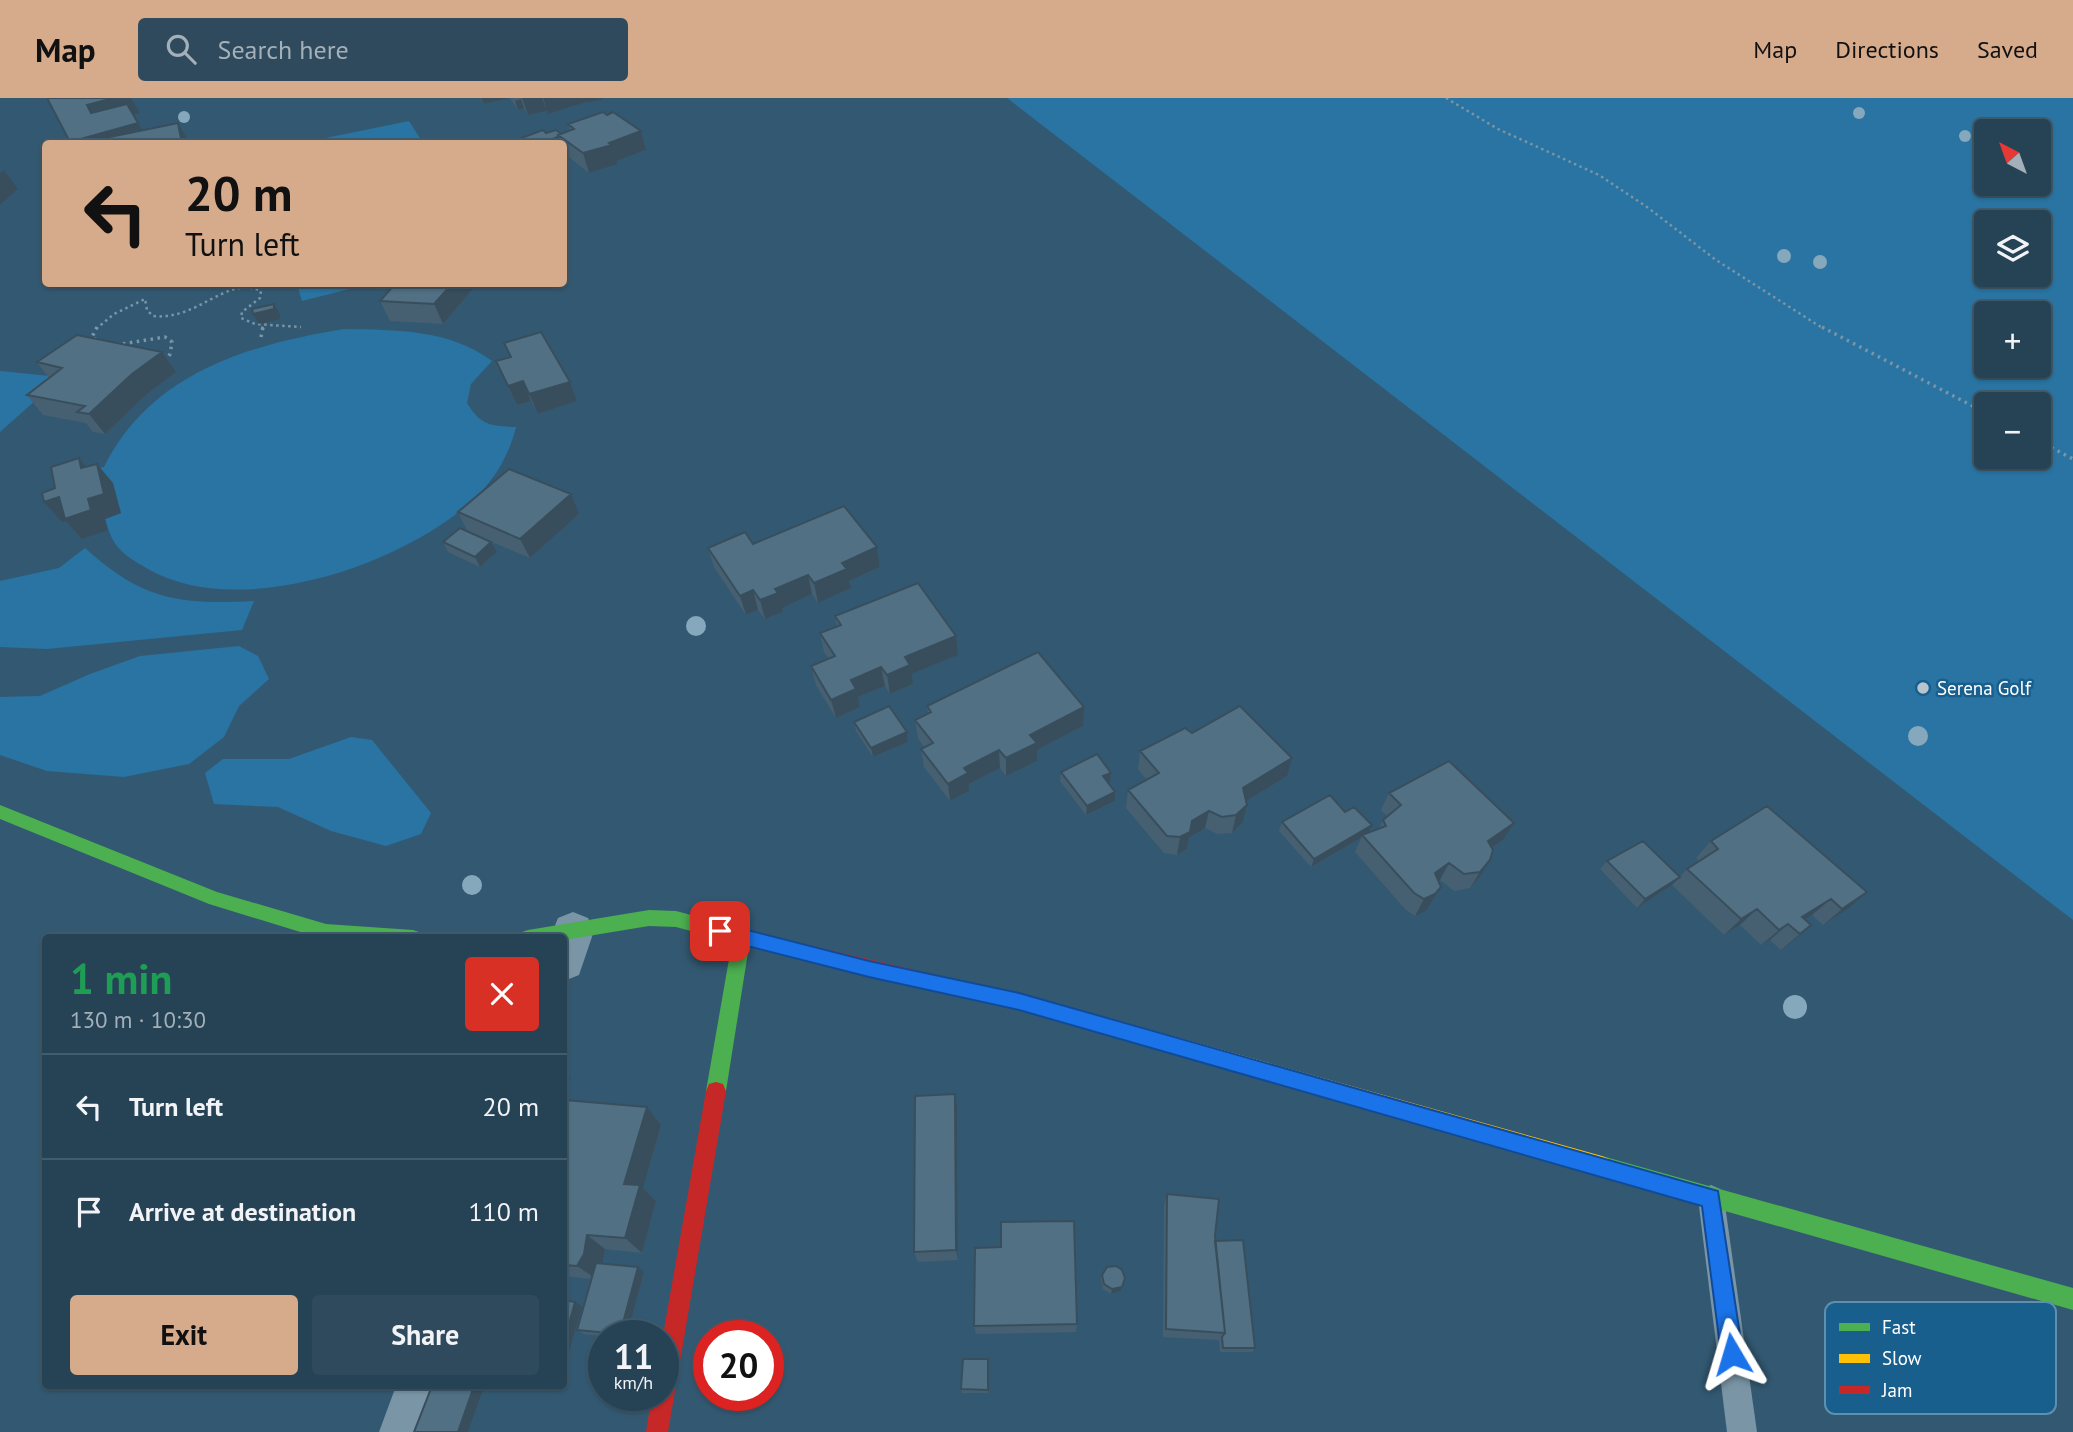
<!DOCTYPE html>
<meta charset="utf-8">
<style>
:root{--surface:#264356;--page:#2e4a5c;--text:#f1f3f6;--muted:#a4b0b9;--line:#425c6c;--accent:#d6ab8b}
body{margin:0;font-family:"PT Sans",sans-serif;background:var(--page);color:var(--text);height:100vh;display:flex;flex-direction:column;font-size:26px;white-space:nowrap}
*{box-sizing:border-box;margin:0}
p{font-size:23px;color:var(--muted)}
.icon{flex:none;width:38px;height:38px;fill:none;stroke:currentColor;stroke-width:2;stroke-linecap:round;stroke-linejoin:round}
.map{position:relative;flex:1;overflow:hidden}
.drawer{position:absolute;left:42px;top:836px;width:525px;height:455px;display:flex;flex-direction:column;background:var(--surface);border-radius:7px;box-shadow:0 2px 5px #0004,0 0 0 2px var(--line)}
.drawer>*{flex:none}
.hud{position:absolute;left:42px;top:42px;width:525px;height:147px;border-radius:7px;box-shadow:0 2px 5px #0004,0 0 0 2px var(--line);background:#d6ab8b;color:#111;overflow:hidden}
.needle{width:46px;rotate:319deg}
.tools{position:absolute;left:1974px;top:21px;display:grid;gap:14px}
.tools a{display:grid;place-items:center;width:77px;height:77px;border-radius:7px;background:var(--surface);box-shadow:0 2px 5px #0004,0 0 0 2px var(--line);font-size:35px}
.speed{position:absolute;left:588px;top:1222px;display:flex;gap:14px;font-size:35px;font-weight:700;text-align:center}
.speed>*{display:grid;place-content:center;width:91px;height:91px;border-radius:50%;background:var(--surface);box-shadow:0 2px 5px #0004,0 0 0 2px var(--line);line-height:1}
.speed small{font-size:18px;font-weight:400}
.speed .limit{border:10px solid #d22;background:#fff;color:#111}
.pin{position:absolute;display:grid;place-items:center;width:60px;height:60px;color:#fff;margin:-30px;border-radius:14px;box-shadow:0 4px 10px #0006}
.me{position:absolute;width:77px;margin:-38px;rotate:353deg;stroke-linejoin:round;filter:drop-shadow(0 0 5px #0008)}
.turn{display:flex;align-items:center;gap:24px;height:147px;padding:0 28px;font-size:32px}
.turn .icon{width:91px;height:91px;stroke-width:2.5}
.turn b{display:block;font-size:49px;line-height:60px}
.round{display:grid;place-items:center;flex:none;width:74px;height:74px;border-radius:7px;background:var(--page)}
.head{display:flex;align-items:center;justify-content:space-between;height:119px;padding:0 28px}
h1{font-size:42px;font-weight:700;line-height:52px;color:#1e9e55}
.primary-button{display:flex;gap:14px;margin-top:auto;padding:14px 28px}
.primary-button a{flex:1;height:80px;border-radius:7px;background:var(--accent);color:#111;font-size:28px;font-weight:700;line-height:80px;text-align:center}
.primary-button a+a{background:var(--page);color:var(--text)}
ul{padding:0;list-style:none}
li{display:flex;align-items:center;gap:21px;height:105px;padding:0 28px;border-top:2px solid var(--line)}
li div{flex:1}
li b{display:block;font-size:26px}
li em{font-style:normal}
header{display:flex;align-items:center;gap:42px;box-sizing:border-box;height:98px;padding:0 35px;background:var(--accent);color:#111}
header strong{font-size:33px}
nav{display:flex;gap:38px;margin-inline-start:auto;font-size:24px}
.search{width:490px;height:63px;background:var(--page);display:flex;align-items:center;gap:18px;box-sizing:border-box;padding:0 24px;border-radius:7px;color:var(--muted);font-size:26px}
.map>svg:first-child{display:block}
.green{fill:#2974a2;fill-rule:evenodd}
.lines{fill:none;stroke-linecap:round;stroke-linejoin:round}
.path-far1{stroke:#7a95a6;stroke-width:2.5;stroke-dasharray:2.5 3.5;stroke-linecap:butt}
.path{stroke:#7a95a6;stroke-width:3.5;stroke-dasharray:2.5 4.5;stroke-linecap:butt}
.lane{fill:#7a95a6;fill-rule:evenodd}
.street{fill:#7a95a6;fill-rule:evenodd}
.fast{fill:#4caf50;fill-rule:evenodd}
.slow{fill:#ffc107;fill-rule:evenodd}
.jam{fill:#c62828;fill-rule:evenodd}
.tree{fill:#86a8bd}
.wall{fill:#466072}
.shaded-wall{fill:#394e5c}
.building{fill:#517084;stroke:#394e5c;stroke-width:2}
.route{fill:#1a73e8;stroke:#114b97;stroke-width:2}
.poi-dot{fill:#b8c5ce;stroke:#185f8d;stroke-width:2.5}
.labels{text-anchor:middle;stroke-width:5;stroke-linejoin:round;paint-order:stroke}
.poi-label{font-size:19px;fill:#fff;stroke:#185f8d;text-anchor:start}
.key{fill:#185f8d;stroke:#5d8faf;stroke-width:2}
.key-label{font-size:19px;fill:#fff}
</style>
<header>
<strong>Map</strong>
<div class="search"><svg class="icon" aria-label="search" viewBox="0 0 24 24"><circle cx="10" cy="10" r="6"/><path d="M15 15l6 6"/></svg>Search here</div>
<nav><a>Map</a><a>Directions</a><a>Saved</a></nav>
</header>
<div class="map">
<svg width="2073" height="1334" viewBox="0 0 2073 1334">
<rect width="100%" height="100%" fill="#335972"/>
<path class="green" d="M1007,0H2073V822ZM1986,33H2039V86H1986ZM1986,124H2039V177H1986ZM2039,215V268H1986V215ZM1986,306H2039V359H1986Z
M409,23L423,45H301Z
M297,186H369L302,203Z
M344,231C396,232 449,231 492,263L471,286L467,305C481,328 491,328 516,329C509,357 496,380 474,401C402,468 238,523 148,471C122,456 113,450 105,421L121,415L95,371L104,369C151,275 247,247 344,231Z
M0,273L50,278L37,301L0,334Z
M85,450C142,502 179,507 254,503L242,532L47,551L0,549V483L59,470Z
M239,548L258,558L269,581L239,608L224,639L189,666L124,679L47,673L0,657V599L40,598L90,576L140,558Z
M351,639L372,642L431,715L421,736L386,748L331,733L278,709L214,706L205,675L223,661H289Z"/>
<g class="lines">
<path class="path-far1" d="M1446,0L1498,31L1599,77L1647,109L1716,162L1824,231
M96,231L114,216L145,201L147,212L153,218C198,223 226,177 261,193L260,200L242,214L241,220L255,226L301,229
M262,231L263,228"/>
<path class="path" d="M97,229L92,239L98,243
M1822,229L1986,315
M261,239L263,229
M116,247L165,239L172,244L170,256L164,266
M2039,343L2073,361"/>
<path class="lane" d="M1711,1087L1720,1091L1724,1100L1757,1334H1727L1698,1100L1702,1091Z"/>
<path class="street" d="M573,814L588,820L594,833L579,877L564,883V840H550L558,820Z
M396,1288H450L433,1334H379Z"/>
<path class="fast" d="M0,707L217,794L326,826L413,832L419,834L422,840H320L209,806L0,721Z
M649,812L676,813L787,842L793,844L796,850L793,856L787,858L749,848L726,993L723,1000L716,1002L709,1000L706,993L732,844L676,829L649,828L564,842L519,840L522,834L528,832Z
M1602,1058L2073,1190V1212L1602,1078L1595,1075L1592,1068L1595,1061Z"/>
<path class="slow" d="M1105,919L1602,1058L1609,1061L1612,1068L1609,1075L1602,1078L1105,937L1099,934L1096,928L1099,922Z"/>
<path class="jam" d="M787,842L1019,896L1105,919L1111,922L1114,928L1111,934L1105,937L1019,912L787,858L781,856L778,850L781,844Z
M716,984L723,986L726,993L668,1334H646L652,1297H663V1237L706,993L709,986Z"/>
</g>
<g class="tree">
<circle cx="1859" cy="15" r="6"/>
<circle cx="184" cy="19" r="6"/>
<circle cx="1965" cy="38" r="6"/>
<circle cx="1784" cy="158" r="7"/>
<circle cx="1820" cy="164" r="7"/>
<circle cx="696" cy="528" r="10"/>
<circle cx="1918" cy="638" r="10"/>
<circle cx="472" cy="787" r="10"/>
<circle cx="1795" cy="909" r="12"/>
</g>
<path class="wall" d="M480,0H602V2L583,5L548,16L547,13L528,17L524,10L518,12L510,0L484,6Z
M607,17L641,33L646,52L617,63L618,66L589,75L566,57L568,64L564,66V46H508L546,35L561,36L570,33L568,26Z
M395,186H477L443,226L390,223L380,203Z
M504,245L570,284L577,303L538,316L531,303L517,307L496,263L510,259Z
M37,264L176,274L147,296L105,336L93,334L86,325L43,317L27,297L49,280Z
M458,414L579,416L530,460L468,434Z
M443,444L497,454L480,469L448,454Z
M753,446L877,449L880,469L849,483L851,490L818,505L812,496L782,510L783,514L765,521L758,512L746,517L714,469L708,450Z
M835,518L958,557L912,576L913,586L890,596L885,588L858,599L860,609L836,620L816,587L811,568L829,561L824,554L820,535L837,529Z
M927,608L1083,628L1037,652V663L1006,678L1000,670L969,686V693L950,703L924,669L921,651L924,649L918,640L915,622L928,615Z
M854,624L907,634L908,644L873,659L856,633Z
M1192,635L1287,678L1246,703L1247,707L1243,724L1232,735L1218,736L1205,730L1189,740L1187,751L1177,757L1164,755L1126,710L1128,692L1147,682L1138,671L1140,653Z
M1061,674L1111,675L1110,684L1108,685L1115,703L1086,717L1060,683Z
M1389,695L1503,742L1492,750L1480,779L1470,790L1454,793L1440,782L1438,783L1441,789L1426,813L1415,818L1405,811L1355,754L1361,740L1311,769L1279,733L1282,724L1345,714L1372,727L1368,735L1379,731L1383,722L1387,718L1381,712Z
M1767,708L1848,811L1823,827L1812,817L1805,822L1811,827L1781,852L1770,842L1761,847L1740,827L1724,837L1672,787L1687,771L1699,763L1696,760L1711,743Z
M1607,763L1672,787L1637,810L1600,771Z
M564,1002L661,1027L643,1090L656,1103L642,1155L605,1151L603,1166L644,1174L627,1237H604V1238L584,1236L577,1232L591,1181L564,1178Z
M957,1009L958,1162L918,1164L914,1154Z
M1167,1096L1215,1138V1143L1255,1250L1252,1254H1220L1219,1242L1163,1239L1164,1107Z
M1102,1177L1125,1180L1121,1193L1111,1196L1103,1191L1101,1182Z
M1077,1226L1076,1234L976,1236L974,1228Z
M988,1265V1295H962L961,1291Z"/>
<path class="shaded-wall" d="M114,0H131L140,15L133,17L150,44L146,46H71L70,44L99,26L87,7Z
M481,0H510L484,6Z
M522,0H542L547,13L528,17Z
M543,0H602V2L583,5L548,16Z
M521,1L524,10L518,12L515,3Z
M178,25L189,44L190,46H182Z
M641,33L646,52L617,63L618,66L589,75L583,55Z
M558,39L560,46H550L549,42Z
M565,54L568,64L564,66V55Z
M4,72L18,91L0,107V75Z
M452,186H477L443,226L434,206Z
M274,206L280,216V221L259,226L253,216Z
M162,254L176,274L147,296L105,336L89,316L132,276Z
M523,283L531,303L517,307L508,288Z
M570,284L577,303L538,316L529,296Z
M79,360L95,380L81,370Z
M97,366L113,385L121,415L105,421L108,432L82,441L66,423L62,424L44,404L59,399Z
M571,396L579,416L530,460L520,441Z
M491,444L497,454L480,469L475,459Z
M877,449L880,469L849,483L851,490L818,505L814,485L842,465Z
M808,477L812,496L782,510L783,514L765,521L760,502L775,491Z
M753,492L758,512L746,517L740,498Z
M956,538L958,557L912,576L913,586L890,596L887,577L905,559Z
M881,569L885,588L858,599L860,609L836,620L831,602L851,582Z
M1084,609L1083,628L1037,652V663L1006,678V660L1030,637Z
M907,634L908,644L873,659L871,650Z
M999,652L1000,670L969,686V693L950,703L948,686L964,670Z
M1292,660L1287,678L1238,708L1243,690Z
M1111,675L1110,684L1102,688L1103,678Z
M1115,694V703L1086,717L1087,708Z
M1247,707L1243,724L1232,735L1236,717Z
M1209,713L1205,730L1189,740L1187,751L1177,757L1180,739L1192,723Z
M1514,725L1503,742L1477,760L1488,743Z
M1372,727L1368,736L1362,737L1361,740L1311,769L1314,761Z
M1490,762L1480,779L1470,790L1480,774Z
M1449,765L1440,782L1426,792L1435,775Z
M1680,779L1672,787L1637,810L1645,801Z
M1441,789L1426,813L1415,818L1424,801Z
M1867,794L1848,811L1823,827L1842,811Z
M1831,801L1812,817L1793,830L1802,819Z
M1757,811L1740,827L1724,837L1741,821Z
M1788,826L1770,842L1761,847L1779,832Z
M1811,827L1793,843L1781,852L1800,836Z
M564,970L568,974L570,981L567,988L564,989Z
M955,996L957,1009L958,1162L956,1152Z
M647,1009L661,1027L643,1090L656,1103L642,1155L625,1140L624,1086Z
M587,1137L605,1151L602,1170L596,1181L577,1168Z
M638,1169L644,1174L627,1237H622L620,1236Z
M1125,1180L1121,1193L1111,1196L1112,1191Z
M575,1204L582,1208L564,1272V1244Z
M474,1288H484L468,1334H458Z"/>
<path class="building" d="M47,0H114L87,7L91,15L127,6L138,25L70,44Z
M603,14L607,17L613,14L641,33L609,45L612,47L583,55L558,37L574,31L568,26Z
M178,25L182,46H106L105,40Z
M543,32L546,35L556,32L561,36L558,37V39L549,42L554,46L508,45Z
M395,186H452L434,206L380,203Z
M274,206V211L253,216L252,211Z
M541,234L570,284L529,296L523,283L508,288L496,263L511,259L504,245Z
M77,237L162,254L132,276L89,316L77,314L85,308L27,297L62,270L37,264Z
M79,360L81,370L97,366L104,396L88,401L91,412L65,421L59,399L44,404L42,395L55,390L51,369Z
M509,371L571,396L520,441L458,414Z
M844,408L877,449L842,465L847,471L814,485L808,477L775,491L778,495L760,502L753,492L740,498L708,450L745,434L753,446Z
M460,430L491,444L475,459L443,444Z
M918,485L956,538L905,559L910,567L887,577L881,569L851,582L856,591L831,602L811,568L835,558L820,535L841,527L835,518Z
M1038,554L1084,609L1030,637L1037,645L1006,660L999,652L964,670L968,675L948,686L921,651L933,645L915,622L931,614L927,608Z
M889,608L907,634L871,650L854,624Z
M1240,608L1292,660L1243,690L1247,707L1236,717L1222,719L1209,713L1192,723L1190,734L1180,739L1167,738L1128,692L1159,675L1140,653L1185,630L1192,635Z
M1097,656L1111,675L1103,678L1115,694L1087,708L1061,674Z
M1449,663L1514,725L1488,743L1493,752L1490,762L1480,774L1464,776L1449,765L1435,775L1441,789L1435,796L1424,801L1414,795L1362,737L1386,728L1383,722L1401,707L1389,695Z
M1330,697L1345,714L1354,709L1372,727L1314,761L1282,724Z
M1767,708L1867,794L1842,811L1831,801L1802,819L1811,827L1800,836L1788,826L1779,832L1757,811L1741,821L1687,771L1718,751L1711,743Z
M1643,743L1680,779L1645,801L1607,763Z
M955,996L956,1152L914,1154L915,998Z
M564,1002L647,1009L624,1086L640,1087L625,1140L587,1137L584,1156L577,1168L564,1167Z
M1167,1096L1219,1101L1215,1138L1225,1235L1166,1231Z
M1074,1123L1077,1226L974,1228L975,1150L1001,1149V1124Z
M1243,1142L1255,1250H1223L1222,1239L1225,1235L1215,1143Z
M596,1165L638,1169L620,1236L577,1232Z
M1116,1168L1122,1172L1125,1180L1122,1189L1112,1191L1104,1186L1102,1177L1107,1169Z
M564,1202L575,1204L564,1244Z
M963,1261H988V1292L961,1291Z
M432,1288H474L458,1334H414Z"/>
<path class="route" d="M720,825L869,863L1019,895L1718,1093L1743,1256L1739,1264L1732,1267L1724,1264L1721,1256L1702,1108L1019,912L869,879L720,841L714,839L711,833L714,828Z"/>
<circle class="poi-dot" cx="1923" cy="590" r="7"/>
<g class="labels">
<g class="poi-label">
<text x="1937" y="597">Serena Golf</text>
</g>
</g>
<rect x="1825" y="1204" width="231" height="112" rx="10" class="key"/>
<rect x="1839" y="1225" width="31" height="8" fill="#4caf50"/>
<rect x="1839" y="1256" width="31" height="9" fill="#ffc107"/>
<rect x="1839" y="1288" width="31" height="8" fill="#c62828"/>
<g class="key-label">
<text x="1882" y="1236">Fast</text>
<text x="1882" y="1267">Slow</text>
<text x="1882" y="1299">Jam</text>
</g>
</svg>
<div class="tools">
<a><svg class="needle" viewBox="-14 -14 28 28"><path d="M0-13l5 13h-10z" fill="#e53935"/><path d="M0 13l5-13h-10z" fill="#a4b0b9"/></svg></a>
<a><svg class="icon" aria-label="layers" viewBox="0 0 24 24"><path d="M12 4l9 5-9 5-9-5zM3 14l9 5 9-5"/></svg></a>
<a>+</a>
<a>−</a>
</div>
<div class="speed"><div>11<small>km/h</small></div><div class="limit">20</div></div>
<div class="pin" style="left:720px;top:833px;background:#d93025"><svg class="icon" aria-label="arrive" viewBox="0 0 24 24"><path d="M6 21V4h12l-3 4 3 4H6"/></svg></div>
<svg class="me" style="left:1732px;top:1256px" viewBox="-20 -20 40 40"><path d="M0-17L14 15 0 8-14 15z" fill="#1a73e8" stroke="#fff" stroke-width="4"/></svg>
<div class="hud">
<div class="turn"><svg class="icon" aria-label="left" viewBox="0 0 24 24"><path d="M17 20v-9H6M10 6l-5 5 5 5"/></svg><div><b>20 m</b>Turn left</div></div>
</div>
<section class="drawer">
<div class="head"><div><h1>1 min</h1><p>130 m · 10:30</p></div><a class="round" style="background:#d93025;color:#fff"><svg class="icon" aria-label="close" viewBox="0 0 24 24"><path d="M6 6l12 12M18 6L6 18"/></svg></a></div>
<ul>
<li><svg class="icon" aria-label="left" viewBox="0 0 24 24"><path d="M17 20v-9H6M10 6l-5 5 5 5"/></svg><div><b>Turn left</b></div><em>20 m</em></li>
<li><svg class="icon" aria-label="arrive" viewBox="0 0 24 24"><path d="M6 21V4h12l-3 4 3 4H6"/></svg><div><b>Arrive at destination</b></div><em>110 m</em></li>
</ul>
<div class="primary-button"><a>Exit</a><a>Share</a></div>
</section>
</div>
